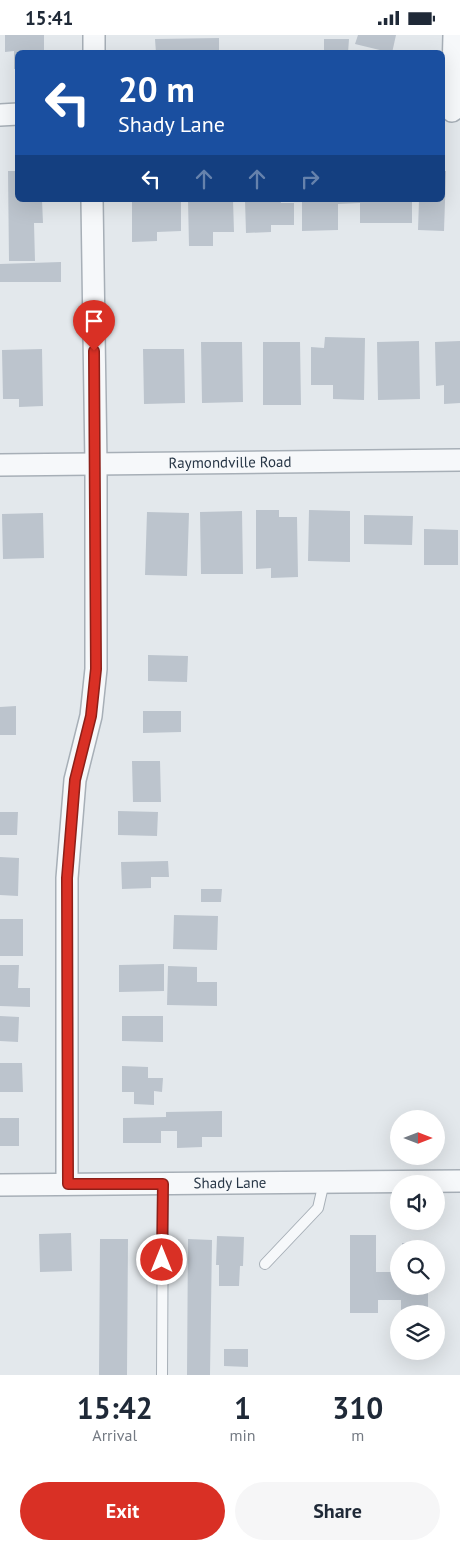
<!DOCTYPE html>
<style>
:root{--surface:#fff;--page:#f6f6f7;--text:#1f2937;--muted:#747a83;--accent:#d93025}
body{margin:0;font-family:"PT Sans",sans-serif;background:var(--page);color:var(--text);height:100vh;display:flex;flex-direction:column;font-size:19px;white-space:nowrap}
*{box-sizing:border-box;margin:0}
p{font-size:16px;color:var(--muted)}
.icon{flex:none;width:28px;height:28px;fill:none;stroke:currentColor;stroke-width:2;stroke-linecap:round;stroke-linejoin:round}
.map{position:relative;height:1340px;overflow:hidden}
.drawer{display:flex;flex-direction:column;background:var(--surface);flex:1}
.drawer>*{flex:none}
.hud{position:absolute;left:15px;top:15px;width:430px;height:152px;border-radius:8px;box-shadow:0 5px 20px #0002;background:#1a4fa0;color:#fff;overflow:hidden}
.needle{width:32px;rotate:90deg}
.buttons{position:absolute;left:390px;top:1075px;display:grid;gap:10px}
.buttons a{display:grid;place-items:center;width:55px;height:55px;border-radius:50%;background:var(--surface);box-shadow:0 5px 20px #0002;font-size:25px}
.pin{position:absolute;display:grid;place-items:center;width:42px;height:42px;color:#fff;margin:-51px -21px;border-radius:50% 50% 50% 0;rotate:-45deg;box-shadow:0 0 5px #0007}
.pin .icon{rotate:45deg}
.me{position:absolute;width:55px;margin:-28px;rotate:0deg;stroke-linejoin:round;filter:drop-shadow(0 0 4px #0008)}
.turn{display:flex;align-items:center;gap:18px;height:105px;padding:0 20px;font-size:22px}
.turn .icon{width:65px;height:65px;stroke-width:2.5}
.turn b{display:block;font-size:35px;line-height:42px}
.lanes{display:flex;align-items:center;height:48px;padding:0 20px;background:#0003;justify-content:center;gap:25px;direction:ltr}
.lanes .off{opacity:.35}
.eta{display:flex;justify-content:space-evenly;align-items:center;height:85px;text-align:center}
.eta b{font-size:30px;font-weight:700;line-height:35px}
.action{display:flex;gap:10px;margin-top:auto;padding:10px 20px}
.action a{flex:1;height:58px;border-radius:30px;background:var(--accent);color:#fff;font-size:20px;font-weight:700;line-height:58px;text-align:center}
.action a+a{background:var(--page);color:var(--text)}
.status{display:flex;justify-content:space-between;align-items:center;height:35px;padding:0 25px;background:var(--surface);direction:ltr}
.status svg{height:14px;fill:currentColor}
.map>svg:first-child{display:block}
.building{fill:#bcc4cd}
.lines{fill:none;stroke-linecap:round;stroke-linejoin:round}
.service-casing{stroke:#a7afb7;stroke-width:12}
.minor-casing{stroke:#a7afb7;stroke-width:24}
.service{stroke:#f6f8fa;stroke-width:10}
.minor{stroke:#f6f8fa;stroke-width:21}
.route-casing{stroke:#8d1f18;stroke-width:12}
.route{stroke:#d93025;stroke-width:9}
.labels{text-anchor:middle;stroke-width:4;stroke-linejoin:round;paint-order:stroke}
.street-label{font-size:15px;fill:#283747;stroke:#f3f6f9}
</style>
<div class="status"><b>15:41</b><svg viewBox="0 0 49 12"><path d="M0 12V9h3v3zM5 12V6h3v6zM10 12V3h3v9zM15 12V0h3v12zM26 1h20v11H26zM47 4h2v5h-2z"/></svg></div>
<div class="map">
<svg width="460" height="1340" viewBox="0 0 460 1340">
<rect width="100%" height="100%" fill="#e3e8ec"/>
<path class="building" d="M5,0H44V18H18V34H14V16L5,17Z
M358,0H396L392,18L355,9Z
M219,3V18H156L155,4Z
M324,4H349L348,18H324Z
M8,136H18V165H42L43,188H34L35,226H9Z
M442,136H446L444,196L418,195L419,165H442Z
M132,165H181V196L157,197V206L132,207Z
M188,165H233L234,197H213V211H189Z
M245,165H280L281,168H294V190H271V197L246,198Z
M302,165H412V188H360V168L338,169V195L302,196Z
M61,227V247H0V229Z
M325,302L365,303L364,365L333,364V350H311V312L324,313Z
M419,306L420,364L378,365L377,307Z
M460,306V368L444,369V350L436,351L435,307Z
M201,307H242L243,367L202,368Z
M263,307H300L301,370H263Z
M42,314L43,371L19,372V364H3L2,315Z
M143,314H184L185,368L144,369Z
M256,475H279V482H297L298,542L271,543V533L256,534Z
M309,475L350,476V527L308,526Z
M242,476L243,539H201L200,477Z
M147,477L189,478L187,541L145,540Z
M43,478L44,523L3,524L2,479Z
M364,480L413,481L412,510L364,509Z
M424,494L458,495V530H424Z
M148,620L188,621L187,647L148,646Z
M16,671V700H0V672Z
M143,676H181V697L143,698Z
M132,726H160L161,767H133Z
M118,776L158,777L157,801L118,800Z
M0,777H18L17,800H0Z
M0,822L19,823L18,861L0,860Z
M168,826L169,842H151V853L122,854L121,827Z
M201,854H222L221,867H201Z
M174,880L218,881L217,915L173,914Z
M0,884H23V921H0Z
M164,929V956L119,957V930Z
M0,930H19L18,953H30V972L0,971Z
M168,931L197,932V947H217V971L167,970Z
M0,981L19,982L18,1007L0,1006Z
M122,981H163V1007L122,1006Z
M0,1028H22L23,1057H0Z
M122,1031L148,1032V1043H163L162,1057L154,1056V1070L134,1069V1057H122Z
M222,1076V1102H202V1112L177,1113V1096H161V1108H123V1083L166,1082V1077Z
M0,1083H19V1111H0Z
M71,1198L72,1236L40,1237L39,1199Z
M350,1200H376V1237H399V1251H428V1277H401V1265H378V1278H350Z
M217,1201L244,1202L243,1231H240L239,1251H219V1230H216Z
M100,1204H128L127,1340H99Z
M188,1204L212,1205L210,1340H187Z
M402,1208H428V1214H402Z
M224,1314H248V1332L224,1331Z"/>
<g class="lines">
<defs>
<path id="service" d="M265,1229L318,1173L324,1147
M162,1340L163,1149"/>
<g id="minor">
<path d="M94,18V0"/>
<path d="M452,76L454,0"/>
<path d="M0,80L18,79"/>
<path id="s1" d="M0,430L460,425"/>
<path d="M67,1149V843L75,745L91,681L96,634V430L92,165"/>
<path id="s2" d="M0,1150L460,1146"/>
</g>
</defs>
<use href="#service" class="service-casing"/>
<use href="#minor" class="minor-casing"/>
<use href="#service" class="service"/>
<use href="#minor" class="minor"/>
</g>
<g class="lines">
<defs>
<path id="route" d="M94,316L96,634L91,681L75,745L67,843L68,1149H163L162,1225"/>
</defs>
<use href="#route" class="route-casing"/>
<use href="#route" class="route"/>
</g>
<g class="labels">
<g class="street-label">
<text dy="5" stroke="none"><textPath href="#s1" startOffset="230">Raymondville Road</textPath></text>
<text dy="5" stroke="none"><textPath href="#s2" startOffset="230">Shady Lane</textPath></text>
</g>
</g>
</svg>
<div class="buttons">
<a><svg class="needle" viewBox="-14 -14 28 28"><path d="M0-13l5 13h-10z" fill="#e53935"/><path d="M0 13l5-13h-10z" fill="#747a83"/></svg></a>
<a><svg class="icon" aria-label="sound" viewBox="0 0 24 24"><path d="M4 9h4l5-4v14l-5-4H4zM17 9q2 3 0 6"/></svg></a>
<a><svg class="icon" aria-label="search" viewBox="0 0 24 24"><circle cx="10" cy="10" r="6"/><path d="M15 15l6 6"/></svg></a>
<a><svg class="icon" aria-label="layers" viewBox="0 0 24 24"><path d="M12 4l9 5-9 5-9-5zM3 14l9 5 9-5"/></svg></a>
</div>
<div class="pin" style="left:94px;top:316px;background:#d93025"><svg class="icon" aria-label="arrive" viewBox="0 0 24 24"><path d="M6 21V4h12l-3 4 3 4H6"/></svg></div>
<svg class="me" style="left:162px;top:1225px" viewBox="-20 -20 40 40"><circle r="17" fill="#d93025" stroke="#fff" stroke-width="3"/><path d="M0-11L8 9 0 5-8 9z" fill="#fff"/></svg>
<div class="hud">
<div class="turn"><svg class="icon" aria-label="left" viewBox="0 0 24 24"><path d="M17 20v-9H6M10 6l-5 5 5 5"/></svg><div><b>20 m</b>Shady Lane</div></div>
<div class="lanes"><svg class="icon" aria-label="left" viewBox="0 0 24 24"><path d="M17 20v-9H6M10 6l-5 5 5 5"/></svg><svg class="icon off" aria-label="ahead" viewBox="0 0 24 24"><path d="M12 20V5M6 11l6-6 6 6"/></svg><svg class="icon off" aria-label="ahead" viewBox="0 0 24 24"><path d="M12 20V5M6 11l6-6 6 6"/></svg><svg class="icon off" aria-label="right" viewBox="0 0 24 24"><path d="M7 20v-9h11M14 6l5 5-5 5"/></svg></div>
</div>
</div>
<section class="drawer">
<div class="eta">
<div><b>15:42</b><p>Arrival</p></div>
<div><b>1</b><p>min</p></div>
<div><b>310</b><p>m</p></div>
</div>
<div class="action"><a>Exit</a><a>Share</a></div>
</section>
